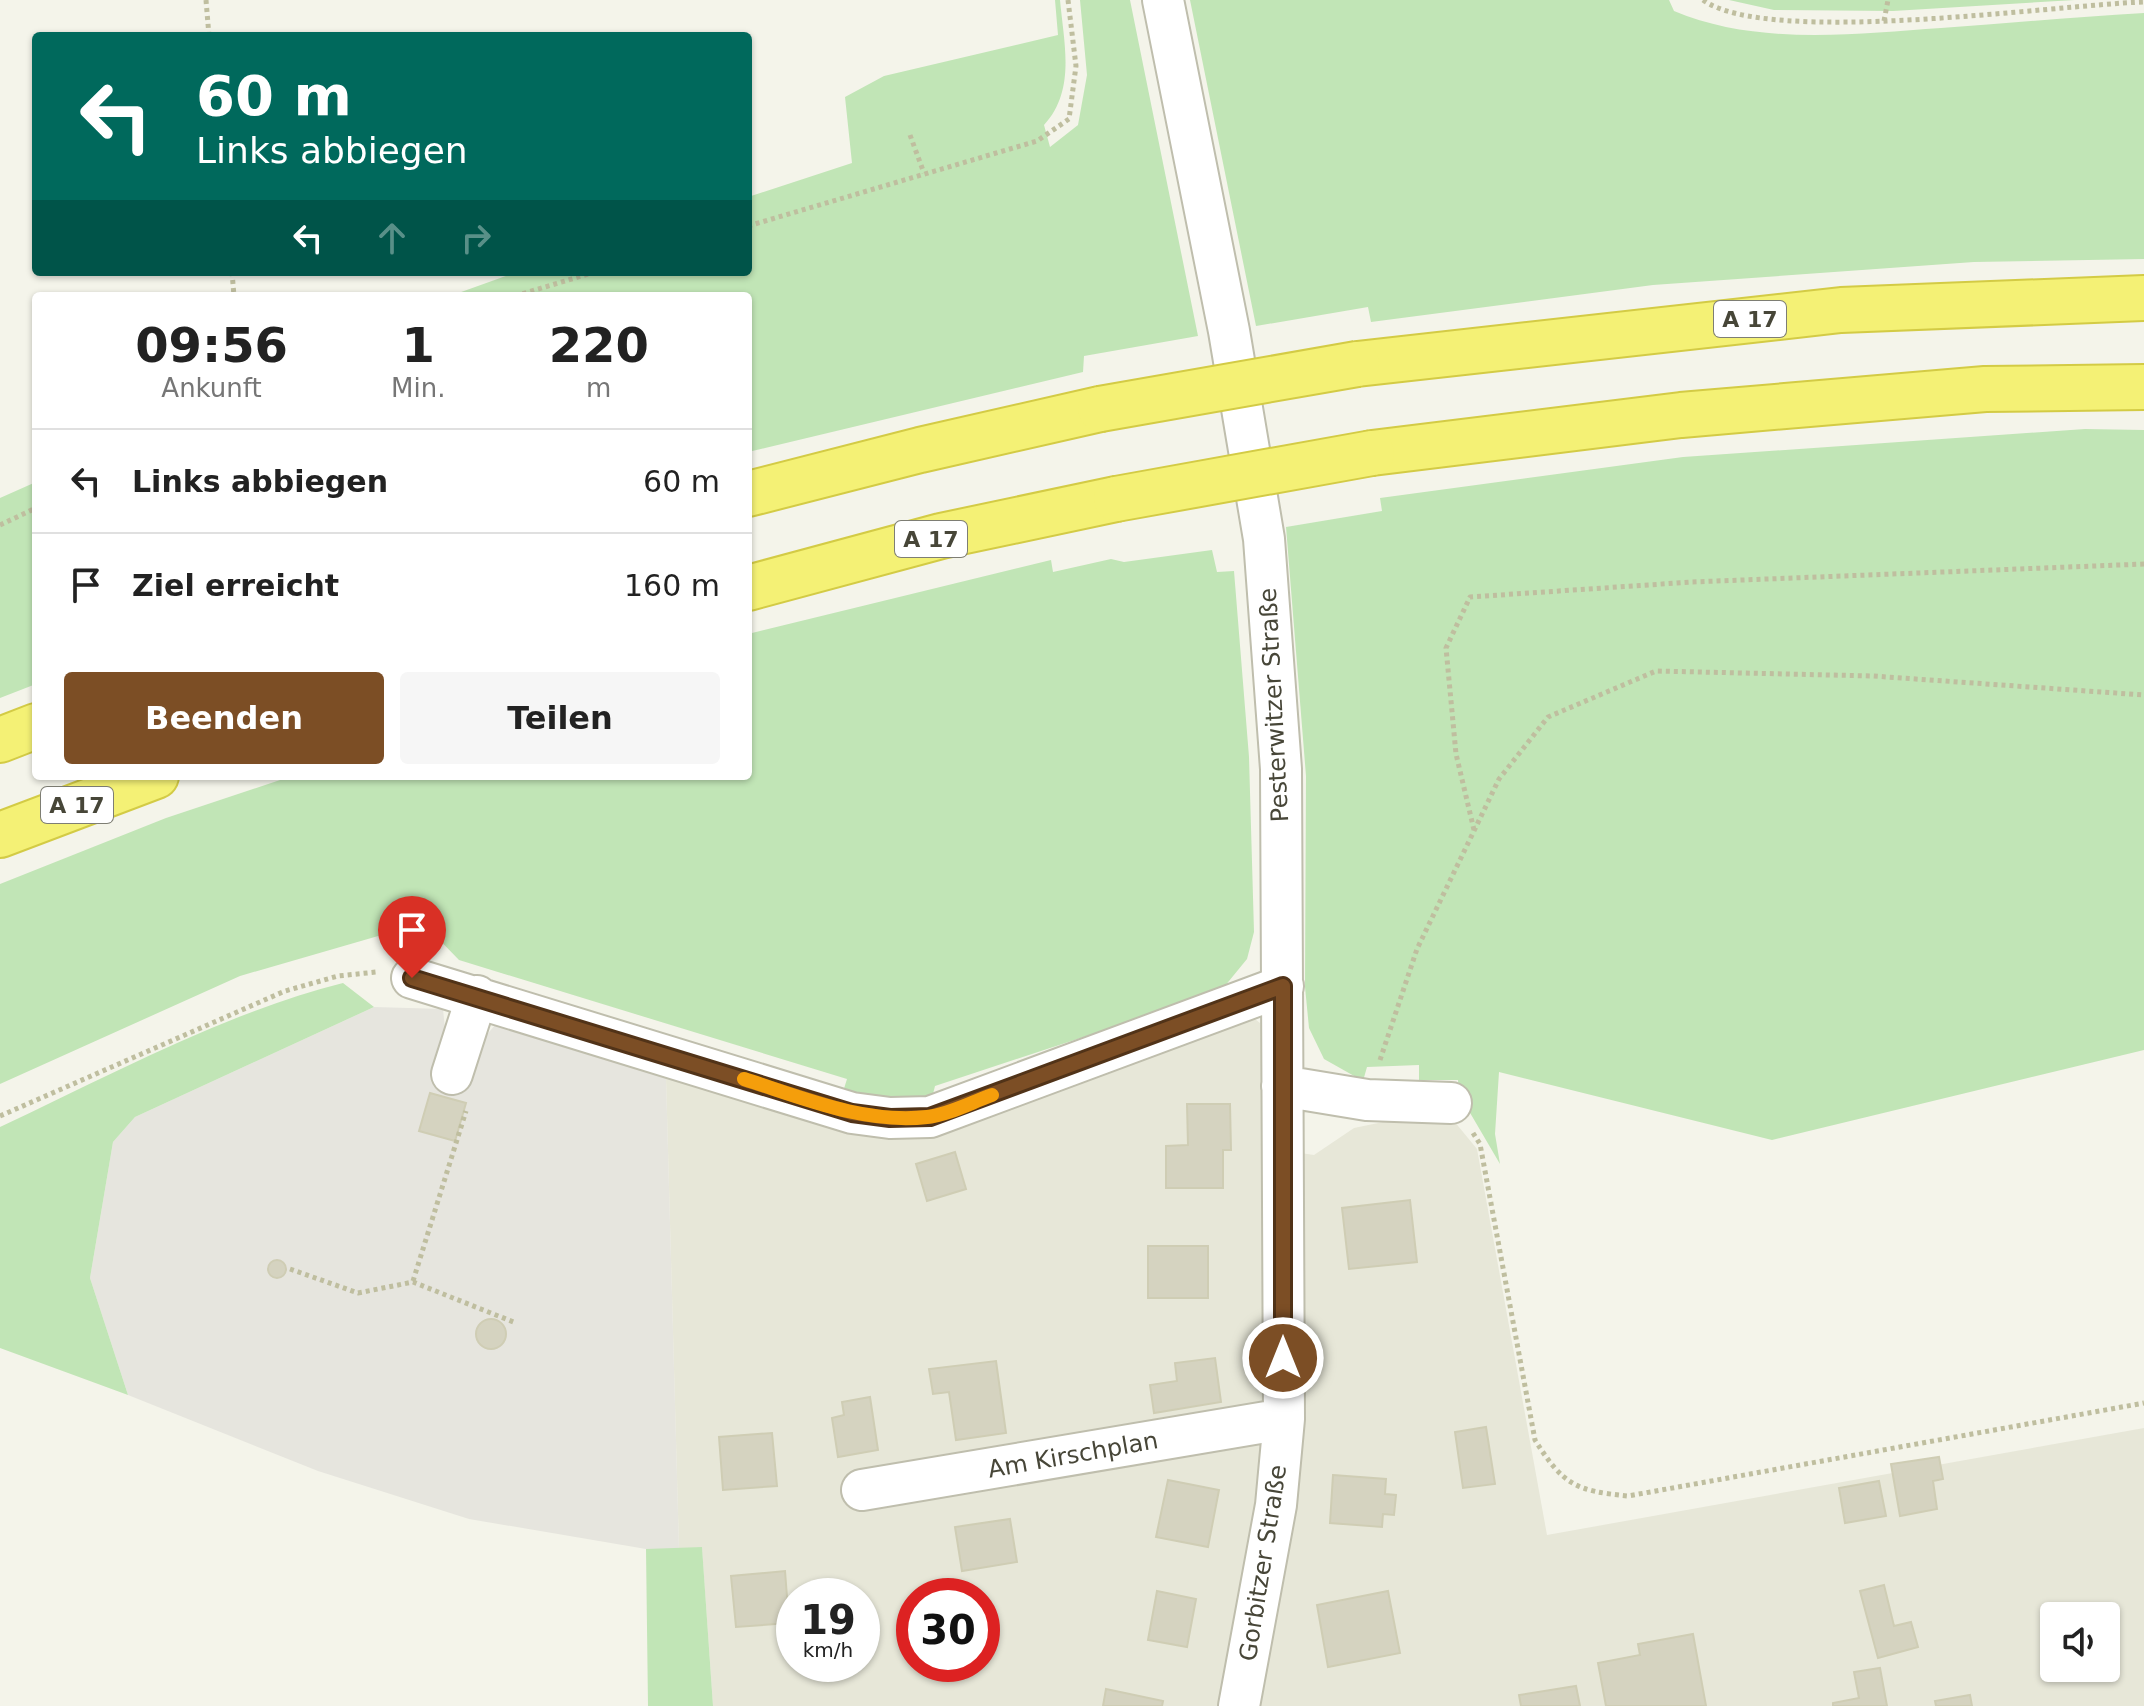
<!DOCTYPE html>
<html lang="de">
<meta charset="utf-8">
<style>
:root{--surface:#fff;--page:#f6f6f6;--text:#222;--muted:#767676;--line:#e0e0e0;--accent:#7c4e25}
body{margin:0;font-family:"DejaVu Sans",sans-serif;background:var(--page);color:var(--text);height:100vh;display:flex;flex-direction:column;font-size:30px;white-space:nowrap}
*{box-sizing:border-box;margin:0}
p{font-size:26px;color:var(--muted)}
.icon{flex:none;width:44px;height:44px;fill:none;stroke:currentColor;stroke-width:2;stroke-linecap:round;stroke-linejoin:round}
.map{position:relative;flex:1;overflow:hidden}
.panel{position:absolute;left:32px;top:292px;width:720px;height:488px;display:flex;flex-direction:column;background:var(--surface);border-radius:8px;box-shadow:0 2px 6px #0004}
.panel>*{flex:none}
.banner{position:absolute;left:32px;top:32px;width:720px;height:244px;border-radius:8px;box-shadow:0 2px 6px #0004;background:#00695c;color:#fff;overflow:hidden}
.buttons{position:absolute;left:2040px;top:1602px;display:grid;gap:16px}
.buttons a{display:grid;place-items:center;width:80px;height:80px;border-radius:8px;background:var(--surface);box-shadow:0 2px 6px #0004;font-size:40px}
.speed{position:absolute;left:776px;top:1578px;display:flex;gap:16px;font-size:40px;font-weight:700;text-align:center}
.speed>*{display:grid;place-content:center;width:104px;height:104px;border-radius:50%;background:var(--surface);box-shadow:0 2px 6px #0004;line-height:1}
.speed small{font-size:20px;font-weight:400}
.speed .limit{border:12px solid #d22;background:#fff;color:#111}
.pin{position:absolute;display:grid;place-items:center;width:68px;height:68px;color:#fff;margin:-82px -34px;border-radius:50% 50% 50% 0;rotate:-45deg;box-shadow:0 0 8px #0007}
.pin .icon{rotate:45deg}
.me{position:absolute;width:88px;margin:-44px;rotate:0deg;stroke-linejoin:round;filter:drop-shadow(0 0 6px #0008)}
.turn{display:flex;align-items:center;gap:28px;height:168px;padding:0 32px;font-size:36px}
.turn .icon{width:104px;height:104px;stroke-width:2.5}
.turn b{display:block;font-size:56px;line-height:68px}
.lanes{display:flex;align-items:center;height:76px;padding:0 32px;background:#0003;justify-content:center;gap:40px;direction:ltr}
.lanes .off{opacity:.35}
.eta{display:flex;justify-content:space-evenly;align-items:center;height:136px;text-align:center}
.eta b{font-size:48px;font-weight:700;line-height:56px}
.cta{display:flex;gap:16px;margin-top:auto;padding:16px 32px}
.cta a{flex:1;height:92px;border-radius:8px;background:var(--accent);color:#fff;font-size:32px;font-weight:700;line-height:92px;text-align:center}
.cta a+a{background:var(--page);color:var(--text)}
ul{padding:0;list-style:none}
li{display:flex;align-items:center;gap:24px;height:104px;padding:0 32px;border-top:2px solid var(--line)}
li div{flex:1}
li b{display:block;font-size:30px}
li em{font-style:normal}
.map>svg:first-child{display:block}
.residential{fill:#e7e7d8;fill-rule:evenodd}
.industrial{fill:#e6e5de}
.green{fill:#c1e5b6}
.building{fill:#d5d3c0;stroke:#cfcdb4;stroke-width:2}
.lines{fill:none;stroke-linecap:round;stroke-linejoin:round}
.minor-casing{stroke:#bfbead;stroke-width:44}
.highway-casing{stroke:#d3cb45;stroke-width:48}
.path{stroke:#bfbe9f;stroke-width:5;stroke-dasharray:4 4;stroke-linecap:butt}
.minor{stroke:#fff;stroke-width:40}
.highway{stroke:#f4f175;stroke-width:44}
.highway-bridge-casing{stroke:#d3cb45;stroke-width:48;stroke-linecap:butt}
.highway-bridge{stroke:#f4f175;stroke-width:44}
.route-casing{stroke:#513318;stroke-width:20}
.route{stroke:#7c4e25;stroke-width:14}
.slow{stroke:#f59e0b;stroke-width:14}
.labels{text-anchor:middle;stroke-width:7;stroke-linejoin:round;paint-order:stroke}
.shield{fill:#fff;stroke:#7e7e74;stroke-width:2}
.shield-label{font-size:22px;font-weight:bold;fill:#474638}
.street-label{font-size:24px;fill:#474638;stroke:#fff}
</style>
<div class="map">
<svg width="2144" height="1706" viewBox="0 0 2144 1706">
<rect width="100%" height="100%" fill="#f4f4ea"/>
<path class="residential" d="M1251,1016L1260,1023L1263,1038L1266,1148L1314,1155L1354,1128L1407,1117L1454,1121L1477,1149L1547,1535L2144,1428V1706H713L702,1548L679,1549L666,1078L855,1128ZM794,1596H862V1664H794ZM914,1596H982V1664H914ZM2054,1616H2106V1668H2054Z"/>
<path class="industrial" d="M374,1007L443,1009L447,1049L470,1055L495,1025L666,1078L679,1549H646L469,1519L318,1471L128,1395L90,1278L113,1142L135,1117Z"/>
<path class="green" d="M1055,0H1060C1064,44 1076,90 1044,125L1050,147L1078,125L1087,75L1080,0H1130L1198,336L1084,356L1083,372L748,452V296H450L517,272H748V197L852,163L845,97L884,76L1058,35Z
M1190,0H1669L1674,11C1757,46 1854,34 1941,28C2009,23 2076,17 2144,13V259L1974,262L1653,285L1371,322L1368,307L1256,326Z
M1729,0H2075L1893,11L1774,10Z
M2085,429L2144,430V1050L1772,1140L1499,1072L1495,1134L1500,1164L1459,1094L1458,1080H1419V1065L1367,1067L1363,1081L1324,1059L1309,1028L1305,987L1306,776L1286,527L1382,511L1380,498L1683,457Z
M36,482V684L0,698V498Z
M1212,550L1217,572L1234,571L1249,757L1254,932L1247,959L1220,992L935,1086L931,1102L842,1095L847,1079L459,960L423,923L240,976L0,1084V884L166,818L292,776H748V634L1051,560L1053,572L1111,559L1124,562Z
M343,983L374,1007L135,1117L113,1142L90,1278L128,1395L0,1348V1127C111,1075 224,1013 343,983Z
M702,1547L713,1706H648L646,1549Z"/>
<path class="building" d="M430,1093L466,1103L455,1141L419,1131Z
M1187,1104H1230L1231,1150H1223V1188H1166V1146L1188,1145Z
M955,1152L966,1189L927,1201L916,1164Z
M1410,1200L1417,1262L1349,1269L1342,1208Z
M1148,1246H1208V1298H1148Z
M268 1269a9 9 0 1 1 18 0a9 9 0 1 1-18 0Z
M476 1334a15 15 0 1 1 30 0a15 15 0 1 1-30 0Z
M1215,1358L1221,1402L1154,1413L1150,1385L1177,1381L1175,1363Z
M996,1361L1006,1433L956,1440L949,1392L933,1394L929,1369Z
M870,1397L878,1450L838,1457L832,1418L844,1415L842,1402Z
M1486,1427L1495,1484L1463,1488L1455,1432Z
M772,1433L777,1486L723,1490L719,1437Z
M1939,1457L1943,1479L1933,1481L1937,1509L1900,1516L1891,1464Z
M1333,1475L1386,1479L1385,1494L1396,1495L1394,1515L1383,1514L1382,1527L1330,1523Z
M1168,1480L1219,1490L1208,1547L1156,1537Z
M1879,1481L1886,1516L1845,1523L1839,1488Z
M1010,1519L1017,1562L962,1571L955,1527Z
M785,1571L789,1623L736,1627L731,1576Z
M1884,1585L1894,1626L1911,1622L1918,1647L1878,1658L1860,1591Z
M1157,1591L1196,1599L1187,1647L1148,1640Z
M1388,1591L1400,1653L1328,1667L1317,1605Z
M1693,1634L1706,1706H1606L1598,1663L1640,1655L1638,1644Z
M1880,1668L1887,1706H1833V1703L1859,1698L1854,1672Z
M1576,1686L1580,1706H1521L1519,1695Z
M1106,1689L1163,1701L1162,1706H1103Z
M1970,1695L1972,1706H1936L1935,1701Z"/>
<g class="lines">
<defs>
<path id="minor" d="M1163,0L1229,331L1264,539L1281,769L1284,1419L1276,1505L1239,1706
M412,978L852,1113L890,1118L930,1117L1283,986
M452,1074L477,996
M1282,1086L1367,1100L1451,1103
M862,1490L1284,1419"/>
<path id="highway" d="M1357,364L1841,310L2144,298
M1372,453L1681,415L1985,389L2144,387
M748,494L920,450L1100,409
M748,588L941,536L1116,499
M0,740L36,726
M0,835L156,776"/>
</defs>
<use href="#minor" class="minor-casing"/>
<use href="#highway" class="highway-casing"/>
<path class="path" d="M206,0L209,36
M1703,0C1768,47 2052,5 2144,2
M1884,21L1888,0
M910,135L924,173
M748,226L1037,141L1069,119L1076,66L1068,0
M232,272L234,296
M515,296L595,272
M0,525L36,508
M1474,830L1456,754L1446,648L1470,597L1692,582L2144,564
M1380,1060L1417,949L1499,779L1548,717L1656,671L1873,676L2144,695
M0,1116L285,991L338,976L376,972
M1473,1133L1480,1144L1535,1440C1563,1485 1576,1491 1628,1496L2144,1403
M290,1269L358,1293L413,1282L516,1323
M413,1281L466,1111"/>
<use href="#minor" class="minor"/>
<use href="#highway" class="highway"/>
<defs>
<path id="highway-bridge" d="M1100,409L1357,364
M1116,499L1372,453"/>
</defs>
<use href="#highway-bridge" class="highway-bridge-casing"/>
<use href="#highway-bridge" class="highway-bridge"/>
</g>
<g class="lines">
<defs>
<path id="route" d="M412,978L852,1113L890,1118L930,1117L1283,986V1358"/>
</defs>
<use href="#route" class="route-casing"/>
<use href="#route" class="route"/>
<path class="slow" d="M744,1079C803,1098 864,1124 927,1117C948,1115 972,1102 992,1095"/>
</g>
<g class="labels">
<g class="shield">
<rect x="1714" y="301" width="72" height="36" rx="6"/>
<rect x="895" y="521" width="72" height="36" rx="6"/>
<rect x="41" y="787" width="72" height="36" rx="6"/>
</g>
<g class="shield-label">
<text x="1750" y="327">A 17</text>
<text x="931" y="547">A 17</text>
<text x="77" y="813">A 17</text>
</g>
<g class="street-label">
<text transform="translate(1274 705) rotate(-93)" y="8">Pesterwitzer Straße</text>
<text transform="translate(1073 1455) rotate(-10)" y="8">Am Kirschplan</text>
<text transform="translate(1263 1563) rotate(-81)" y="8">Gorbitzer Straße</text>
</g>
</g>
</svg>
<div class="buttons">
<a><svg class="icon" aria-label="sound" viewBox="0 0 24 24"><path d="M4 9h4l5-4v14l-5-4H4zM17 9q2 3 0 6"/></svg></a>
</div>
<div class="speed"><div>19<small>km/h</small></div><div class="limit">30</div></div>
<div class="pin" style="left:412px;top:978px;background:#d93025"><svg class="icon" aria-label="arrive" viewBox="0 0 24 24"><path d="M6 21V4h12l-3 4 3 4H6"/></svg></div>
<svg class="me" style="left:1283px;top:1358px" viewBox="-20 -20 40 40"><circle r="17" fill="#7c4e25" stroke="#fff" stroke-width="3"/><path d="M0-11L8 9 0 5-8 9z" fill="#fff"/></svg>
<div class="banner">
<div class="turn"><svg class="icon" aria-label="left" viewBox="0 0 24 24"><path d="M17 20v-9H6M10 6l-5 5 5 5"/></svg><div><b>60 m</b>Links abbiegen</div></div>
<div class="lanes"><svg class="icon" aria-label="left" viewBox="0 0 24 24"><path d="M17 20v-9H6M10 6l-5 5 5 5"/></svg><svg class="icon off" aria-label="ahead" viewBox="0 0 24 24"><path d="M12 20V5M6 11l6-6 6 6"/></svg><svg class="icon off" aria-label="right" viewBox="0 0 24 24"><path d="M7 20v-9h11M14 6l5 5-5 5"/></svg></div>
</div>
<section class="panel">
<div class="eta">
<div><b>09:56</b><p>Ankunft</p></div>
<div><b>1</b><p>Min.</p></div>
<div><b>220</b><p>m</p></div>
</div>
<ul>
<li><svg class="icon" aria-label="left" viewBox="0 0 24 24"><path d="M17 20v-9H6M10 6l-5 5 5 5"/></svg><div><b>Links abbiegen</b></div><em>60 m</em></li>
<li><svg class="icon" aria-label="arrive" viewBox="0 0 24 24"><path d="M6 21V4h12l-3 4 3 4H6"/></svg><div><b>Ziel erreicht</b></div><em>160 m</em></li>
</ul>
<div class="cta"><a>Beenden</a><a>Teilen</a></div>
</section>
</div>
